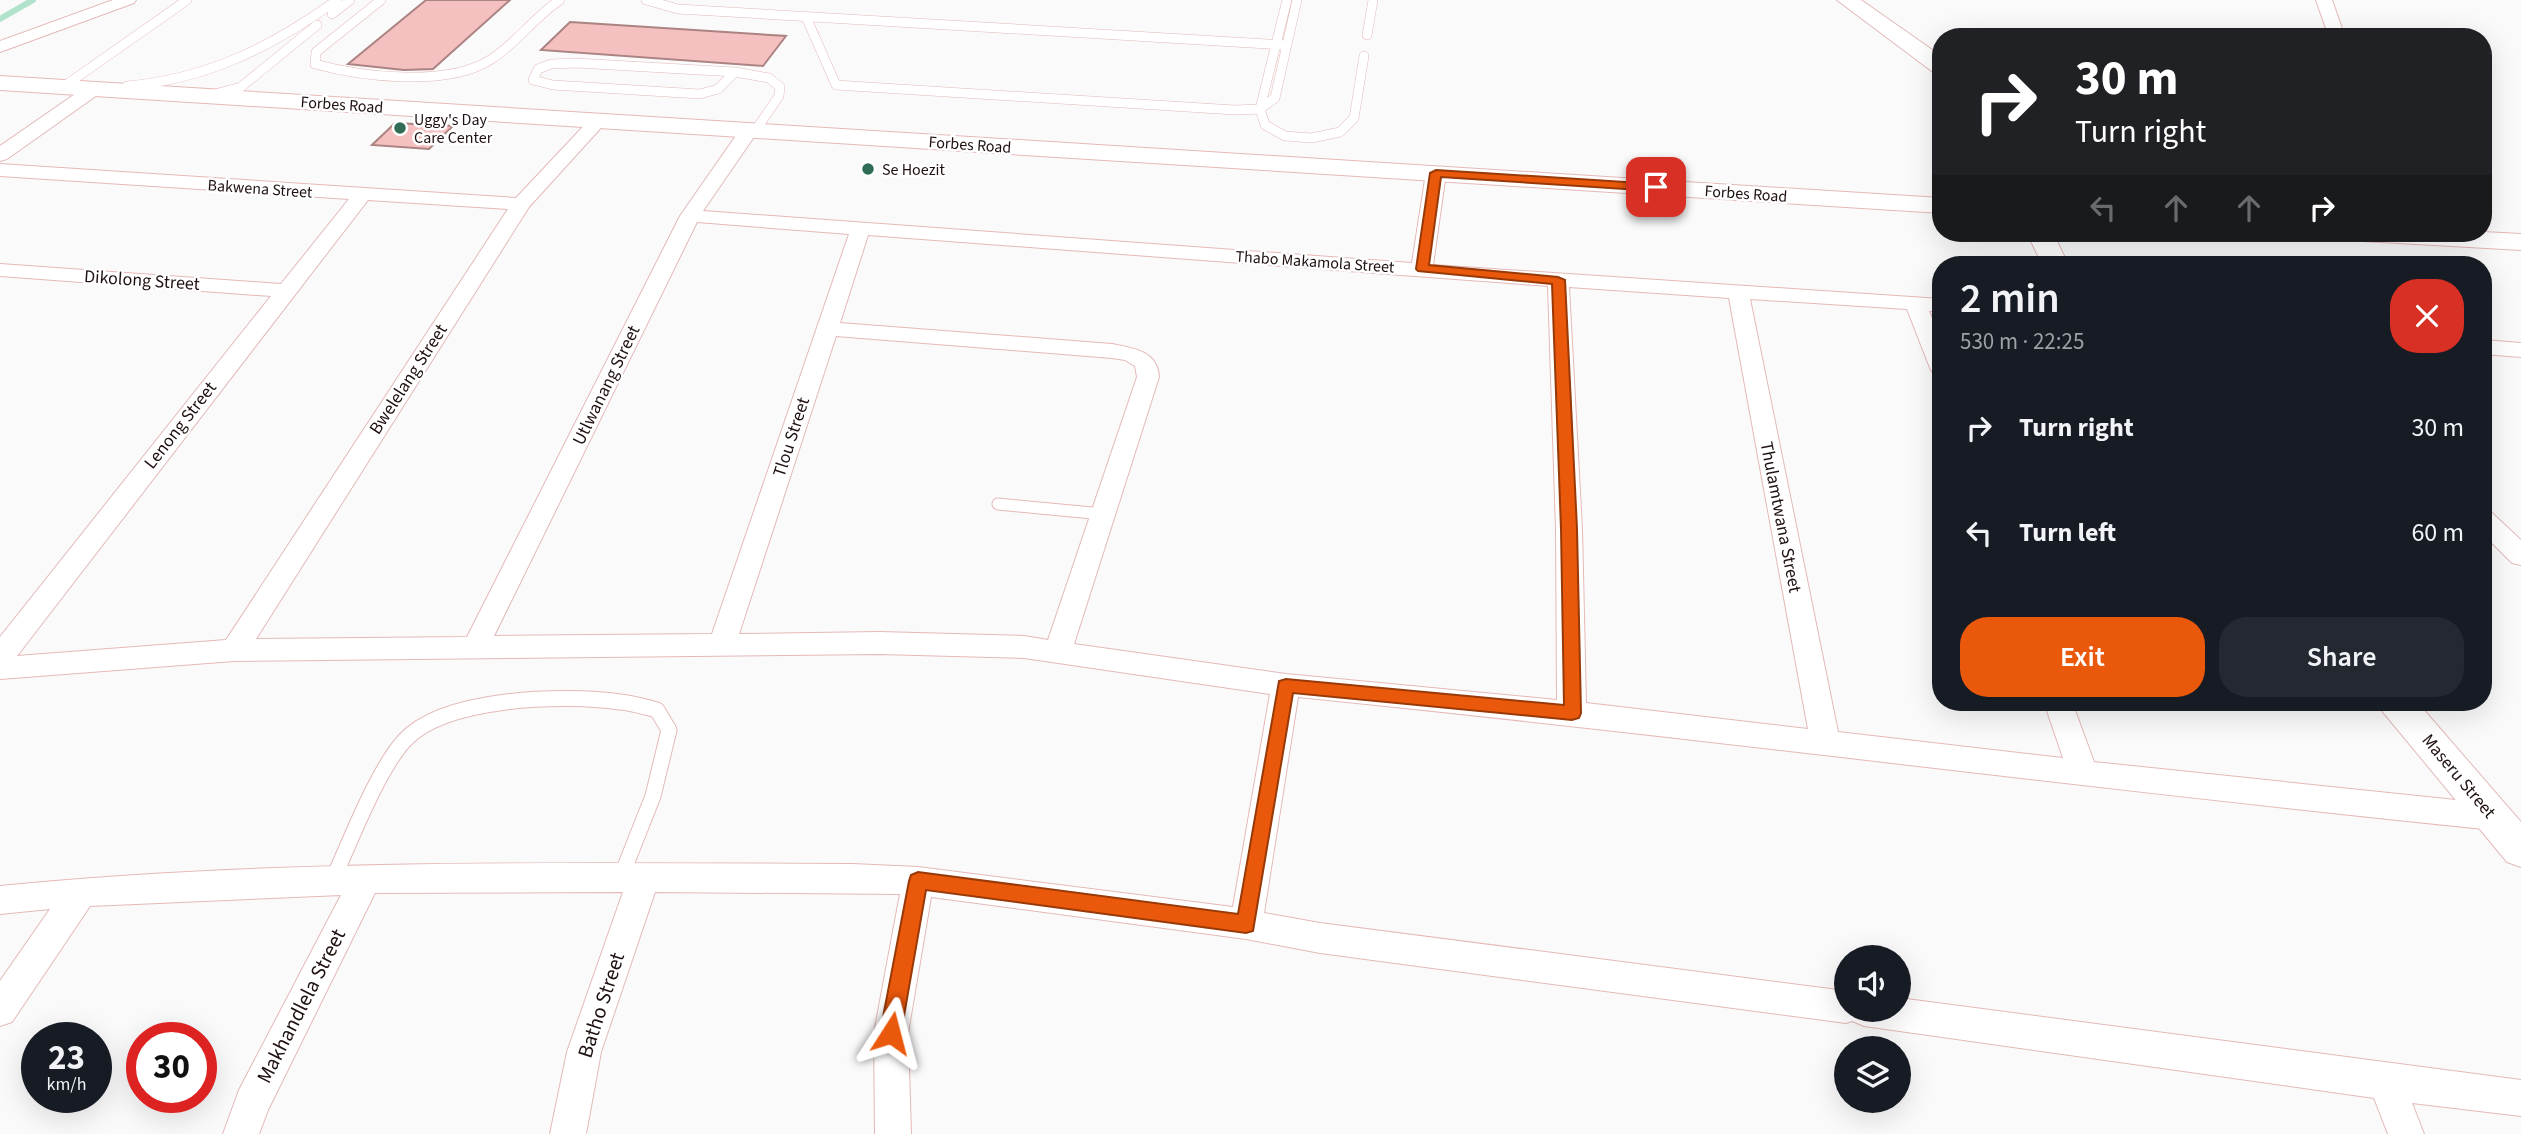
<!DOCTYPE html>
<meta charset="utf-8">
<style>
:root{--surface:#171b24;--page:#242831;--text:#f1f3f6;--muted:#9ea1a6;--accent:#ea580c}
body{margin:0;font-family:"Source Sans 3",sans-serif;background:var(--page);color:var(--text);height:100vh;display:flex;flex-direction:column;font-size:26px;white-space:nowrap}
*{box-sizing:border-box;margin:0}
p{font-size:23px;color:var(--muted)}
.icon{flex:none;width:38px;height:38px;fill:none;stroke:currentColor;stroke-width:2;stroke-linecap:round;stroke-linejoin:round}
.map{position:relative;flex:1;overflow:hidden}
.side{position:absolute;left:1932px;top:256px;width:560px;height:455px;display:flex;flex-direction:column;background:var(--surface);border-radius:28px;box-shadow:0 7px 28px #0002}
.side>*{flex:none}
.banner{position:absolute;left:1932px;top:28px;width:560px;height:214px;border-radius:28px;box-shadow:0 7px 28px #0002;background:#202124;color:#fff;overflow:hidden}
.tools{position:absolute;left:1834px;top:945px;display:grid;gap:14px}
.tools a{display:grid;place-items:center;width:77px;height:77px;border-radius:50%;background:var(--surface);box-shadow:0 7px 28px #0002;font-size:35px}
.speed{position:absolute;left:21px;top:1022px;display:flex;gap:14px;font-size:35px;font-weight:700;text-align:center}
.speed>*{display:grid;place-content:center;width:91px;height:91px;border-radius:50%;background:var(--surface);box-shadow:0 7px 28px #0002;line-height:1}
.speed small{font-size:18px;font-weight:400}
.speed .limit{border:10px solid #d22;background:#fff;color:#111}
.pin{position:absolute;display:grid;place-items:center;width:60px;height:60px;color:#fff;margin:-30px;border-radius:14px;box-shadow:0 4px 10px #0006}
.me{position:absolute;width:77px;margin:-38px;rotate:9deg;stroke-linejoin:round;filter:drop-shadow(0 0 5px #0008)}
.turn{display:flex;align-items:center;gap:24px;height:147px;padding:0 28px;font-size:32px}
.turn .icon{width:91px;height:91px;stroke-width:2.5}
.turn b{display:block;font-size:49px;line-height:60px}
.lanes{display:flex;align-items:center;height:66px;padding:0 28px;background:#0003;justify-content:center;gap:35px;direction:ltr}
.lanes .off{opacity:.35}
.round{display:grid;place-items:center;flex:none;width:74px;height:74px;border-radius:28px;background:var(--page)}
.overview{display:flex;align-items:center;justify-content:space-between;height:119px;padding:0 28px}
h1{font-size:42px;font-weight:600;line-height:52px}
.button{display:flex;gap:14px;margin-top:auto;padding:14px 28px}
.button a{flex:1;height:80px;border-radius:28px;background:var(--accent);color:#fff;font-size:28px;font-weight:600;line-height:80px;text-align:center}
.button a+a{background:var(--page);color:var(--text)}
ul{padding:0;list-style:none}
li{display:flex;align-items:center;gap:21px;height:105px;padding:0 28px}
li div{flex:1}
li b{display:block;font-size:26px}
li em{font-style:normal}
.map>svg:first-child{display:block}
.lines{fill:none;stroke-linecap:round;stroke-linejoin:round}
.stream{stroke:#b0e2cc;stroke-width:6}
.building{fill:#f5c1c0;stroke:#ab8382;stroke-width:2}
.service-far2-casing{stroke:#e4b9b8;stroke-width:10}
.service-far1-casing{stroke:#e4b9b8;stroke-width:13}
.service-casing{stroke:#e4b9b8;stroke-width:17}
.minor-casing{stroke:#e4b9b8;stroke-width:2}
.tertiary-casing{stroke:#e4b9b8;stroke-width:2}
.service-far2{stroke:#fff;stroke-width:9}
.service-far1{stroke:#fff;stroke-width:11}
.service{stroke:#fff;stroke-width:15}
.minor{fill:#fff;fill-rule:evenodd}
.tertiary{fill:#fff;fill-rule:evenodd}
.route{fill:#ea580c;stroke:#983908;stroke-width:2}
.poi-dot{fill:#306c56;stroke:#fff;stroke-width:2.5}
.labels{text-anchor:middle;stroke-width:5;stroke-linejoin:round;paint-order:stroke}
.far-street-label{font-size:16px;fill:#201111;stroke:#fff}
.far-poi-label{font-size:16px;fill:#201111;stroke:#fff;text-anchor:start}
.street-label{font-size:18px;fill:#201111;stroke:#fff}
.near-street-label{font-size:21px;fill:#201111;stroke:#fff}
</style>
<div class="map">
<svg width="2521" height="1134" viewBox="0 0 2521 1134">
<rect width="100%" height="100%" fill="#fafafa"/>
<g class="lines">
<path class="stream" d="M0,19L33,0"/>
</g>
<path class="building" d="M426,0H510L433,69L404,70L348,64Z
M570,22L786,36L763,66L541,50Z
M395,123L453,126L429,149L372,145Z"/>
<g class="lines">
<defs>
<path id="service-far2" d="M381,0L316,52L315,64C362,77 447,87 490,60C516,44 534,17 560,0
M646,0L678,9L1286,45
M1287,0L1260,109L1265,125L1285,136L1312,138L1340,132L1354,118L1364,56
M332,14L350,0
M806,17L836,85L1235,110L1260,109L1275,98L1297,0
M1367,35L1373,0
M576,63L735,72L718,89L700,94L553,85L533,80L538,69L551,64Z
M735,72L769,78L780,87L779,96L755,131
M127,86C207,79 272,47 337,0
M63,87L187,0
M215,94L241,87L317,25"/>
<path id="service-far1" d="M998,504L1103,514"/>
<path id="service" d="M333,879C351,840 377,771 404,741C443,697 565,694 620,702C633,703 645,707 657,710L669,730L653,796L621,877"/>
<path id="minor" d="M113,0H136L134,3L0,52V41Z
M2316,0H2332L2345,37H2329Z
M94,84L100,85L103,89L100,93L7,159L0,161V146L88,85Z
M599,115L608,120L529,207L256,639L467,637L680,216L742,127L749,125L758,131L703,211L1412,263L1426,173L1436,167L1446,173L1433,265L1941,299V311H1929L1941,339V375L1933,373L1930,368L1907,309L1750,299L1838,732L2063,758L2044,702H2072L2094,762L2494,804L2505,808L2509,817L2505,826L2494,830C2095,790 1697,737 1298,697L1264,913L1320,923L1846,991V1010H1899V998L2521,1080V1116L2412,1103L2424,1134H2388L2374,1098L1864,1026L1852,1021L1846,1023L1320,953L1246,939L931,897L908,1033L911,1134H875L874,1033L900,894L655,892L601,1052L586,1134H550L567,1052L623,892L375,893L268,1110L259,1134H223L239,1090L341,895L90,906L12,1022L0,1026V981L50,909L0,914V886C283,858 568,863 852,864L918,867L1233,907L1270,694L1024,658L880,654L234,661L0,679V637L271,296L0,276V264L281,284L349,199L0,176V164L516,198L593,116ZM368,200L508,209L226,640L17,656ZM697,222L849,234L712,634L494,636ZM868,235L1548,286L1556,529L1557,700L1286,674L1074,644L1159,377C1158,351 1133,348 1112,344L840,323ZM1569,287L1729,298L1808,729L1586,703L1582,529ZM836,336L1112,358L1125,360L1135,366L1137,377L1048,640L1024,636L880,632L739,634Z
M2483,340L2521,343V357L2483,354Z
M2483,510L2492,513L2521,540V565L2512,563L2483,534Z"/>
<path id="tertiary" d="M1837,0H1861L1941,56V74L1933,72Z
M0,76L1941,198V213L0,90Z
M2483,232L2521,234V250L2363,241L2354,238L2350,233Z
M2027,233H2053L2068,264H2042Z
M2378,702H2417L2521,822V867L2507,862L2383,712Z"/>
</defs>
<use href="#service-far2" class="service-far2-casing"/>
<use href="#service-far1" class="service-far1-casing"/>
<use href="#service" class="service-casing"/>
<use href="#minor" class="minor-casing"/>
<use href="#tertiary" class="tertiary-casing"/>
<use href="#service-far2" class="service-far2"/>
<use href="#service-far1" class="service-far1"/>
<use href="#service" class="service"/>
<use href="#minor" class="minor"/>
<use href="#tertiary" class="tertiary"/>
</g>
<path class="route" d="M1436,170L1656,184L1662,187L1656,191L1441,177L1429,265L1558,277L1565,280L1577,529L1581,713L1579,718L1572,720L1293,693L1253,931L1246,933L926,890L901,1033L898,1040L891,1043L883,1040L880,1033L909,881L911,875L918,872L1238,914L1279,681L1286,679L1564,705L1561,529L1552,284L1418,271L1416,269L1430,173Z"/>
<g class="poi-dot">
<circle cx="400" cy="128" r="7"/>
<circle cx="868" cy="169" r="7"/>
</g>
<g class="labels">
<g class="far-street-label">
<text transform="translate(342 104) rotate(4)" y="6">Forbes Road</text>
<text transform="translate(970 144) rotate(4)" y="6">Forbes Road</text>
<text transform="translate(260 188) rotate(4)" y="6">Bakwena Street</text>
<text transform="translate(1746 193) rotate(4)" y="6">Forbes Road</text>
<text transform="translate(1315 261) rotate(4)" y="6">Thabo Makamola Street</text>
</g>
<g class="far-poi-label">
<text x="414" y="125">Uggy's Day<tspan x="414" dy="18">Care Center</tspan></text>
<text x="882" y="175">Se Hoezit</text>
</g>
<g class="street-label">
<text transform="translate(142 280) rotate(4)" y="6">Dikolong Street</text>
<text transform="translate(408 379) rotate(-57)" y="6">Bwelelang Street</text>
<text transform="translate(606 385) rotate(-64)" y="6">Utlwanang Street</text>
<text transform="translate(180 425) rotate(-52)" y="6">Lenong Street</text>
<text transform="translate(791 437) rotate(-72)" y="6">Tlou Street</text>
<text transform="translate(1781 517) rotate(79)" y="6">Thulamtwana Street</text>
<text transform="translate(2459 776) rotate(50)" y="6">Maseru Street</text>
</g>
<g class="near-street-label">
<text transform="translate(601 1005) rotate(-72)" y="7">Batho Street</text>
<text transform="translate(301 1006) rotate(-63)" y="7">Makhandlela Street</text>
</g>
</g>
</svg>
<div class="tools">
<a><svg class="icon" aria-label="sound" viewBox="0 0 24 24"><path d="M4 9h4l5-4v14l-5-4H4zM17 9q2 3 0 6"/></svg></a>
<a><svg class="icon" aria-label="layers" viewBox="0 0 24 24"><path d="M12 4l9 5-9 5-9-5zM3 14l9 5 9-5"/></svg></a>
</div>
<div class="speed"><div>23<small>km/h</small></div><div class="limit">30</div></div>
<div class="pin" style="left:1656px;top:187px;background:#d93025"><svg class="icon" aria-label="arrive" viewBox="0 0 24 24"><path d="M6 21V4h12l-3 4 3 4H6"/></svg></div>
<svg class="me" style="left:891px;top:1033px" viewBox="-20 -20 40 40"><path d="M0-17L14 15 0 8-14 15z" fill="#ea580c" stroke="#fff" stroke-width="4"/></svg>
<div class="banner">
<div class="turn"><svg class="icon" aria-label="right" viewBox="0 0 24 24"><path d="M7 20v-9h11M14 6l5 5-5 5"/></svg><div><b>30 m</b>Turn right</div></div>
<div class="lanes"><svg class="icon off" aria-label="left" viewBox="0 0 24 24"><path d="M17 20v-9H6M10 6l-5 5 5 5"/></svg><svg class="icon off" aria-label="ahead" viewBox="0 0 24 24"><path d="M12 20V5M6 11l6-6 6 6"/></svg><svg class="icon off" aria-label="ahead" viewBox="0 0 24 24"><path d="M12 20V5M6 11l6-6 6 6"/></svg><svg class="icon" aria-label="right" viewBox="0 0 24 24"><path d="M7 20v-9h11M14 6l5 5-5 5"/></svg></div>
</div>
<section class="side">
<div class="overview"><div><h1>2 min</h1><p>530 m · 22:25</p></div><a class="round" style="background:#d93025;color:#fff"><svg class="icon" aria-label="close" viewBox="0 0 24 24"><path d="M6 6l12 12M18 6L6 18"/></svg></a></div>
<ul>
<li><svg class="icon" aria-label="right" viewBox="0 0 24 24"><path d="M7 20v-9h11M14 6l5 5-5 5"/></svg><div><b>Turn right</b></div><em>30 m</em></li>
<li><svg class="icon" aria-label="left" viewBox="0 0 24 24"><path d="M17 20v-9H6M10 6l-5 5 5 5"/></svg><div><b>Turn left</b></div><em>60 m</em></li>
</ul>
<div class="button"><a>Exit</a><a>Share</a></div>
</section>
</div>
